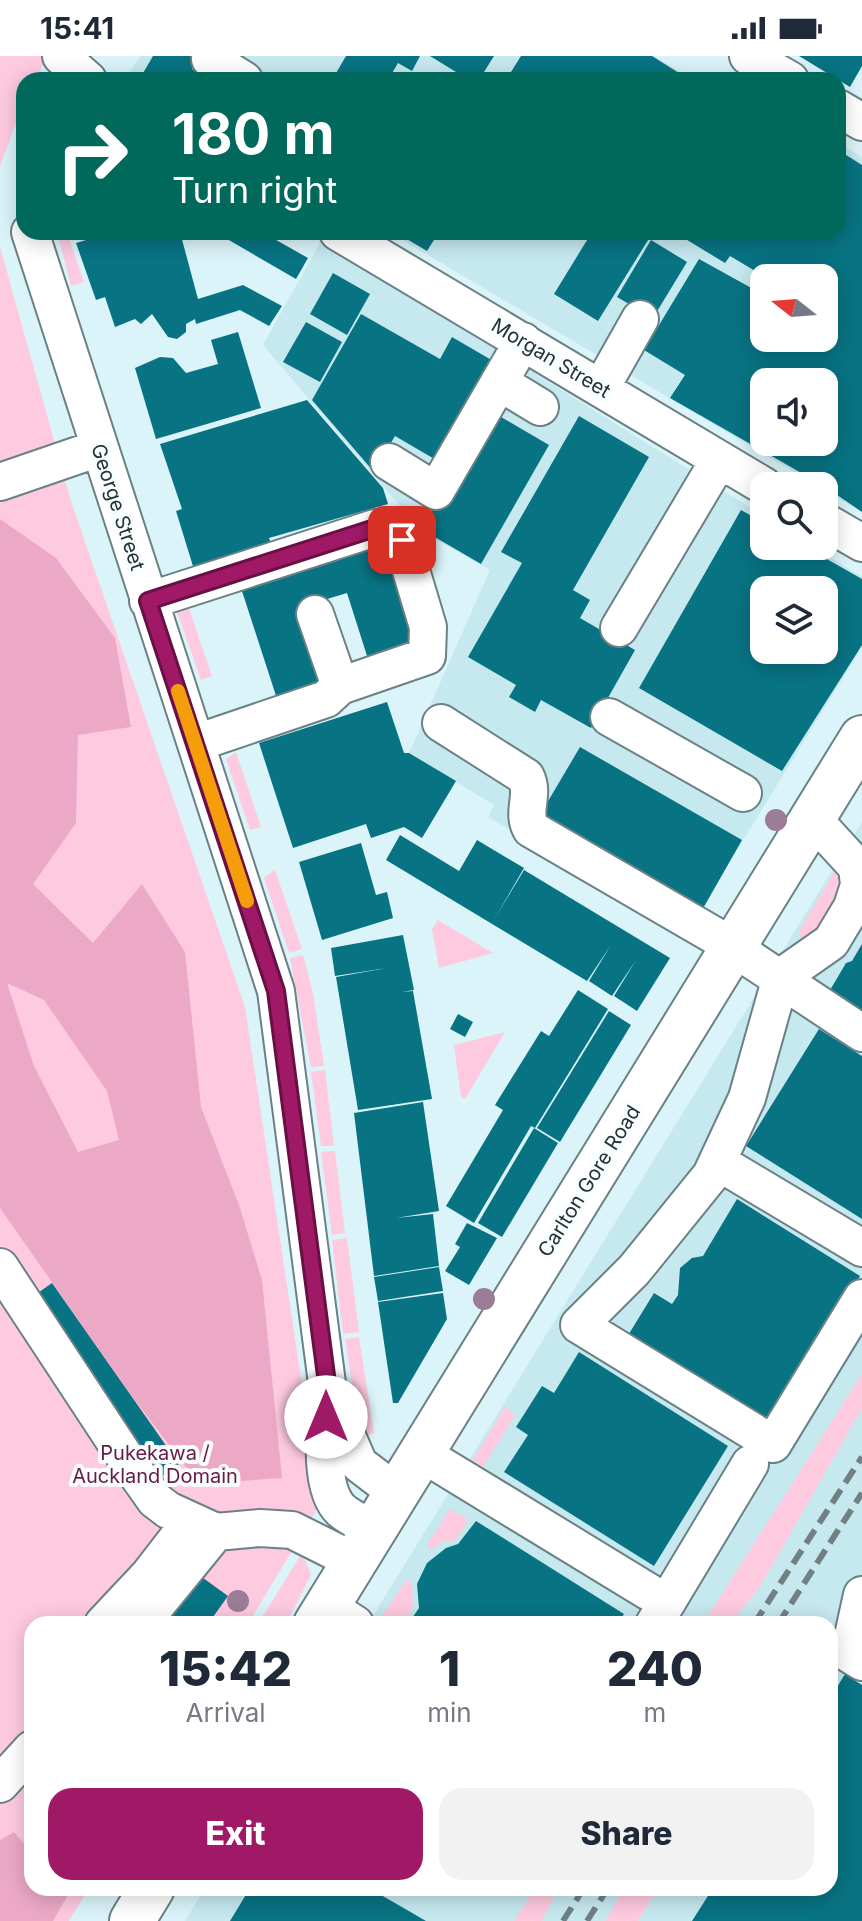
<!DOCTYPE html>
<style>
:root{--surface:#fff;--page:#f2f2f3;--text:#1f2937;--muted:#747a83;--accent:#a01967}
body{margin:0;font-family:Inter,sans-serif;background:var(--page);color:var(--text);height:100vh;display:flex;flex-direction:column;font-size:30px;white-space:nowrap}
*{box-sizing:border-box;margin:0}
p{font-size:26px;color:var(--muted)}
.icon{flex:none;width:44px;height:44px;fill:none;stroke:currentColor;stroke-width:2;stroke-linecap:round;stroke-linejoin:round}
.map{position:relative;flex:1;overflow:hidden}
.side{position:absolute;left:24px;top:1560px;width:814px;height:280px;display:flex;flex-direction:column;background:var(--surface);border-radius:24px;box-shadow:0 4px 20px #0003}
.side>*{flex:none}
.hud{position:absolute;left:16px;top:16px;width:830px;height:168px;border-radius:24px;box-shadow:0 4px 20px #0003;background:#00695c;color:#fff;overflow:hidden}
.needle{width:52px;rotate:287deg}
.tools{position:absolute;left:750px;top:208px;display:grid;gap:16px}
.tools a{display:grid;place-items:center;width:88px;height:88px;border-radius:16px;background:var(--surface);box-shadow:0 4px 20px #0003;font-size:40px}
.pin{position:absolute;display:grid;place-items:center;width:68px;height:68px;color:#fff;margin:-34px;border-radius:16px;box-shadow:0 4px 12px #0006}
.me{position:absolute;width:88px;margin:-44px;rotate:0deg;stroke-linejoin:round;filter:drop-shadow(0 0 6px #0008)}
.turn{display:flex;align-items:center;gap:28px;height:168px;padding:0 24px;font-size:36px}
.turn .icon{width:104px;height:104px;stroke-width:2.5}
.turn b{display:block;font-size:56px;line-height:68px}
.eta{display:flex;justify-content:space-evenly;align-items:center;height:136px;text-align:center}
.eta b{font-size:48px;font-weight:800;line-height:56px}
.button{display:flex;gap:16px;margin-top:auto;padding:16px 24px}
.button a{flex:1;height:92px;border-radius:24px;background:var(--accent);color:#fff;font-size:32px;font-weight:800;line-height:92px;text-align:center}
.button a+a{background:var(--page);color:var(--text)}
.status{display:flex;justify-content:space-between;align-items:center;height:56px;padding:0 40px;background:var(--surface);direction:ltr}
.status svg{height:22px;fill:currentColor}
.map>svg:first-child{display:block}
.built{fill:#c6e8ef;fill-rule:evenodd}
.green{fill:#fecae0}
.forest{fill:#eca9c6;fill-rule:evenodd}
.building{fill:#087383;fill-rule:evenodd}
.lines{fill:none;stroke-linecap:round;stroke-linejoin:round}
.minor-casing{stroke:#6a8185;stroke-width:40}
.major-casing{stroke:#6a8185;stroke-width:48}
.minor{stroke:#fff;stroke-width:36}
.major{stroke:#fff;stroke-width:44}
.rail{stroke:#718083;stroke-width:6;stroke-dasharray:16 8;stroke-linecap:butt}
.tree{fill:#9c7d96}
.route-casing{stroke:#681043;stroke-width:20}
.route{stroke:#a01967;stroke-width:14}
.slow{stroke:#f59e0b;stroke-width:14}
.labels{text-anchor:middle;stroke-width:8;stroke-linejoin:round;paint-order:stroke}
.street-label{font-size:20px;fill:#273032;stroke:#f8fdfe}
.park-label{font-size:20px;fill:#681b45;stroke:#f8fdfe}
</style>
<div class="status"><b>15:41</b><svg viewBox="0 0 49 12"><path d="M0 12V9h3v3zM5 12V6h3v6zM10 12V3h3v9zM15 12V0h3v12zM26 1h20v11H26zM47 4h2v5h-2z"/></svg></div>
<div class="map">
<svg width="862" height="1865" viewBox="0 0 862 1865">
<rect width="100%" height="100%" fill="#dbf4f9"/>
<path class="built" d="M140,0H654L694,24H133L127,21Z
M838,86L862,101V456L824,434V430H818L389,176H838ZM764,222H824V282H764ZM764,326H824V386H764Z
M321,185L764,460V490H812L862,521V591L686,877L488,761L494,749L409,697L490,514L421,475L263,289ZM764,534H824V594H764Z
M862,766V1865H638L658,1832H830V1568H368Z
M205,1832H624L605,1865H185Z"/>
<path class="green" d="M0,0H47L35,24H24V46L0,110Z
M57,176H67L84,226L71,230Z
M0,191L71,445L245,951L320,1448L248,1568H32V1832H89L69,1865H0Z
M186,544L212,620L201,624L175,550Z
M236,696L261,771L250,774L226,703Z
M841,805L845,808L838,859L803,889L799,875Z
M275,814L302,893L289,897L264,822Z
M438,864L493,897L439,912L432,873Z
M303,899L313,937L324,1010L311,1011L290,902Z
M505,976L465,1043L461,1041L454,989Z
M325,1014L334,1090H321L311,1016Z
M335,1095L345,1177L332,1179L321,1096Z
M347,1182L359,1276L343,1278L332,1184Z
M359,1281L374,1377L360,1381L345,1283Z
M862,1318V1352L758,1534L729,1568H703Z
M505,1351L515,1359L483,1411L472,1405Z
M450,1453L468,1463L456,1484L443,1485L431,1494L427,1489Z
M302,1497L311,1519L289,1562L285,1568H258Z
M406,1524L412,1526L413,1550L403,1568H377Z
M535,1832H558L542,1865H514Z
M624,1832H658L638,1865H605Z"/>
<path class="forest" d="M0,463L56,502L115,582L131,671L78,679L76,767L33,828L93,887L142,828L185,896L201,1051L239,1149L262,1224L282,1422L199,1428L131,1339L0,1152ZM7,927L44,944L107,1035L119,1084L78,1096L34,1010Z
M14,1776L32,1797V1832H72L53,1865H0V1784Z"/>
<path class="building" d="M153,0H199L192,13L211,24H139Z
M346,0H420L412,15L398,7L388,24H332Z
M430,0H494L479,24H469Z
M521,0H652L690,24H506Z
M799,0H862V10L850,31Z
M838,94L862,109V456L824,430L670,342L685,319L644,294L699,203L764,239V282H824V222H767L730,200L725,207L674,176H838ZM764,326H824V386H764Z
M83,176H180L198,243L243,229L282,250L269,270L240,254L196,268L195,263L186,268V276L177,283L168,281L152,258L141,268L135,263L115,271L105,241L96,244L76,187L86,184Z
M215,176H262L308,202L296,223Z
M395,176H439L427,195Z
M592,176H653L598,265L554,238Z
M651,184L687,206L653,262L617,241Z
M333,217L370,238L347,279L310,258Z
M361,258L440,303L452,281L500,309L443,408L395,380L374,416L312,344Z
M306,266L342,286L320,326L283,306Z
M238,276L261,352L156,383L135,312L160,301L173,302L186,317L218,308L211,284Z
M307,344L383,432L388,448L269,482L273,493L196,520L176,455L182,453L160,388Z
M489,354L549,389L481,508L421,473Z
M579,360L649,401L573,534L590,544L580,562L635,594L591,672L541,644L535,656L509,641L516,629L468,601L522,507L501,496Z
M741,454L764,467V490H804L862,523V589L782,715L639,632ZM764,534H824V594H764Z
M387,485L420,586L368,603L347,537L304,550L330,632L279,649L241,532Z
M387,646L404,697H409L456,725L422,782L404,771L371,782L366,768L293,792L259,687Z
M580,691L742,784L697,863L534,769Z
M400,779L459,815L477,784L524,812L495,862L524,814L670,902L637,955L614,940L636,904L612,940L589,925L611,889L587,925L386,804Z
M361,787L376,839L387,836L393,862L322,884L299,806Z
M403,879L414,934L402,936L413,935L432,1043L358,1054L336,921L387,912L335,920L331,892Z
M862,888V964L826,941L846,907L852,905Z
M578,934L608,953L535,1072L531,1070L474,1167L446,1150L503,1054L495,1049L541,975L549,980Z
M609,955L631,969L560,1086L537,1072Z
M458,958L473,966L465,981L450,973Z
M819,973L862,1000V1163L746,1090Z
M423,1046L439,1155L396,1162L433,1158L439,1210L374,1220L354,1057Z
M534,1072L558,1087L502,1181L478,1167Z
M737,1143L860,1220L767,1370L627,1281L654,1237L672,1248L678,1239L680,1212L692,1202L703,1200Z
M467,1167L497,1182L469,1229L445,1215L460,1191L455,1188Z
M439,1211L443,1235L378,1245L374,1221Z
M52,1227L179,1408L160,1422L32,1241Z
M443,1237L447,1263L398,1347H393L378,1246Z
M579,1296L728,1390L654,1510L504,1416L528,1379L516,1371L542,1330L554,1337Z
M476,1465L624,1558L617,1568H408L419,1552L417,1528L427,1507L446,1492L458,1488Z
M199,1519L228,1540L208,1568H163Z
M845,1618L862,1629V1865H692L713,1832H830V1643Z
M250,1832H369L426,1865H230Z"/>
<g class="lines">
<defs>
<path id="minor" d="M61,0L88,24
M748,0L790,24
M210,3L244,24
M838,52L862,66
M30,176L276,935L328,1335C326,1366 317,1431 341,1454C350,1462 364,1468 374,1474
M338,176L764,430
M499,326L540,351
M601,332L640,263
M389,406L436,435L523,285
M0,426L99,392
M824,465L862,487
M148,545L375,472L402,484L428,571L427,600L340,630L326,643L196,687
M315,558L340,630
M619,572L719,404
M609,661L743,737
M441,667L526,721C535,739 521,756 531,773L717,881L862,977
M813,763L857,811L859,829L852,851L831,886L781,921L747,1042L711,1119L634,1214L579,1269L773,1388L862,1242
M718,1106L862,1192
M0,1211L131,1410L155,1444L168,1454L216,1476L260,1472L292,1474L354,1505
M333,1348L359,1408L397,1437
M421,1397L649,1536
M862,1539L849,1598L862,1606
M327,1550L355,1568
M103,1568L149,1519L190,1466
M141,1568L216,1476
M654,1568L750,1408
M0,1728L32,1693"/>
<path id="major" d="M316,1568L862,682
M132,1865L152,1832"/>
</defs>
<use href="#minor" class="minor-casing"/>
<use href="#major" class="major-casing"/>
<use href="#minor" class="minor"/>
<use href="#major" class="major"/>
<path class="rail" d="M754,1568L862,1401
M778,1568L862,1437
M563,1865L584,1832
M587,1865L608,1832"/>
</g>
<g class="tree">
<circle cx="776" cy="764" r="11"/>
<circle cx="484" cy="1243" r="11"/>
<circle cx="238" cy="1545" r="11"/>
</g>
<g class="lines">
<defs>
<path id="route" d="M326,1361L328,1335L276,935L148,545L375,472L402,484"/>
</defs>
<use href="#route" class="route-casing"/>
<use href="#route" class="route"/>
<path class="slow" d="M178,635L247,845"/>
</g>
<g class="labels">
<g class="street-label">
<text transform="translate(551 302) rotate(31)" y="7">Morgan Street</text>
<text transform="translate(118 451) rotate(72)" y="7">George Street</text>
<text transform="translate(589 1125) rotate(-58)" y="7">Carlton Gore Road</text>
</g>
<g class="park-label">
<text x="155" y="1404">Pukekawa /<tspan x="155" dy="23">Auckland Domain</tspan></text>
</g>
</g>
</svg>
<div class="tools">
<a><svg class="needle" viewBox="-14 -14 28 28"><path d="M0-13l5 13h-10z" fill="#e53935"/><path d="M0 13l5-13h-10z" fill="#747a83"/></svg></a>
<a><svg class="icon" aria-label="sound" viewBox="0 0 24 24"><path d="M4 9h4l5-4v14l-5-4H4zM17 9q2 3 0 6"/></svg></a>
<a><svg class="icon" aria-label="search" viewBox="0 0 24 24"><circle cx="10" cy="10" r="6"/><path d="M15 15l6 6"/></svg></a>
<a><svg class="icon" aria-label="layers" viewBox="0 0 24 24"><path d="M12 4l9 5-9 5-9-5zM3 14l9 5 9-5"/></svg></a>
</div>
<div class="pin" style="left:402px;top:484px;background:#d93025"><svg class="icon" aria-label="arrive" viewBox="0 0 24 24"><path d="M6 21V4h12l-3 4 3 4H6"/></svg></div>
<svg class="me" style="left:326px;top:1361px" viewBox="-20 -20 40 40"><circle r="19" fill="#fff"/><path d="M0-13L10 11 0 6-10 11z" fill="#a01967"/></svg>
<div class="hud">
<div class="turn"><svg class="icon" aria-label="right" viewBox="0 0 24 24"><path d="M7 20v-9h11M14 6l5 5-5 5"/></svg><div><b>180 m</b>Turn right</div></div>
</div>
<section class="side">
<div class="eta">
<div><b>15:42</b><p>Arrival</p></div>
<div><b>1</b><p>min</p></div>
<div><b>240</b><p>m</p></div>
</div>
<div class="button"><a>Exit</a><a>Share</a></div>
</section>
</div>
